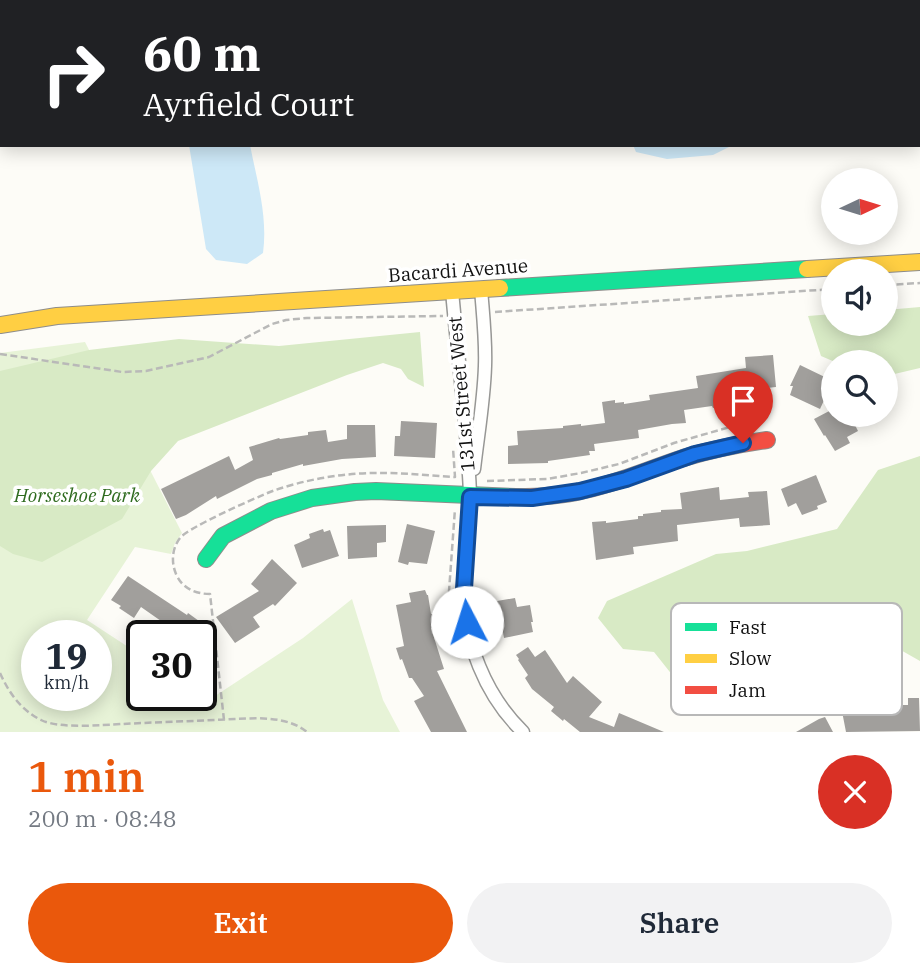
<!DOCTYPE html>
<meta charset="utf-8">
<style>
:root{--surface:#fff;--page:#f2f2f3;--text:#1f2937;--muted:#747a83;--accent:#ea580c}
body{margin:0;font-family:"IBM Plex Serif",serif;background:var(--page);color:var(--text);height:100vh;display:flex;flex-direction:column;font-size:26px;white-space:nowrap}
*{box-sizing:border-box;margin:0}
p{font-size:23px;color:var(--muted)}
.icon{flex:none;width:38px;height:38px;fill:none;stroke:currentColor;stroke-width:2;stroke-linecap:round;stroke-linejoin:round}
.map{position:relative;height:732px;overflow:hidden}
.side{display:flex;flex-direction:column;background:var(--surface);flex:1}
.side>*{flex:none}
.hud{position:absolute;left:0px;top:0px;width:920px;height:147px;box-shadow:0 4px 18px #0003;background:#202124;color:#fff;overflow:hidden}
.needle{width:46px;rotate:86deg}
.controls{position:absolute;left:821px;top:168px;display:grid;gap:14px}
.controls a{display:grid;place-items:center;width:77px;height:77px;border-radius:50%;background:var(--surface);box-shadow:0 4px 18px #0003;font-size:35px}
.speed{position:absolute;left:21px;top:620px;display:flex;gap:14px;font-size:35px;font-weight:700;text-align:center}
.speed>*{display:grid;place-content:center;width:91px;height:91px;border-radius:50%;background:var(--surface);box-shadow:0 4px 18px #0003;line-height:1}
.speed small{font-size:18px;font-weight:400}
.speed .limit{border:4px solid #111;border-radius:10px;background:#fff;color:#111}
.pin{position:absolute;display:grid;place-items:center;width:60px;height:60px;color:#fff;margin:-72px -30px;border-radius:50% 50% 50% 0;rotate:-45deg;box-shadow:0 0 7px #0007}
.pin .icon{rotate:45deg}
.me{position:absolute;width:77px;margin:-38px;rotate:355deg;stroke-linejoin:round;filter:drop-shadow(0 0 5px #0008)}
.turn{display:flex;align-items:center;gap:24px;height:147px;padding:0 28px;font-size:32px}
.turn .icon{width:91px;height:91px;stroke-width:2.5}
.turn b{display:block;font-size:49px;line-height:60px}
.round{display:grid;place-items:center;flex:none;width:74px;height:74px;border-radius:37px;background:var(--page)}
.head{display:flex;align-items:center;justify-content:space-between;height:119px;padding:0 28px}
h1{font-size:42px;font-weight:600;line-height:52px;color:var(--accent)}
.action{display:flex;gap:14px;margin-top:auto;padding:14px 28px}
.action a{flex:1;height:80px;border-radius:42px;background:var(--accent);color:#fff;font-size:28px;font-weight:600;line-height:80px;text-align:center}
.action a+a{background:var(--page);color:var(--text)}
.map>svg:first-child{display:block}
.green{fill:#e7f3d7;fill-rule:evenodd}
.forest{fill:#d8eac5}
.water{fill:#cde8f7}
.building{fill:#a19f9c}
.lines{fill:none;stroke-linecap:round;stroke-linejoin:round}
.street-casing{stroke:#979795;stroke-width:15}
.fast-casing{stroke:#8e8d8b;stroke-width:18}
.slow-casing{stroke:#8e8d8b;stroke-width:18}
.jam-casing{stroke:#8e8d8b;stroke-width:18}
.path{stroke:#b9b9b8;stroke-width:2.5;stroke-dasharray:7 3.5;stroke-linecap:butt}
.street{stroke:#fffffe;stroke-width:12}
.fast{stroke:#16e098;stroke-width:16}
.slow{stroke:#ffcf43;stroke-width:16}
.jam{stroke:#f24e42;stroke-width:16}
.route-casing{stroke:#114b97;stroke-width:18}
.route{stroke:#1a73e8;stroke-width:12}
.labels{text-anchor:middle;stroke-width:7;stroke-linejoin:round;paint-order:stroke}
.street-label{font-size:19px;fill:#111;stroke:#fff}
.park-label{font-size:19px;font-style:italic;fill:#2f6b1f;stroke:#fff}
.key{fill:#fff;stroke:#b8b8b8;stroke-width:2}
.key-label{font-size:19px;fill:#111}
</style>
<div class="map">
<svg width="920" height="732" viewBox="0 0 920 732">
<rect width="100%" height="100%" fill="#fdfcf7"/>
<path class="green" d="M85,342L182,533L175,543L171,554L135,547L87,620L142,656V695H201L209,700L303,638L352,599L383,700L400,732H0V353ZM37,635H96V695H37Z"/>
<path class="forest" d="M920,307V368L886,376V362H835L821,356L808,316L833,314V324H886V310Z
M420,332L424,387L408,379L401,369L383,363L347,375L178,441L151,471L122,519L42,562L13,554L0,546V371L89,350L179,339L279,346Z
M920,456V661L883,640L852,631L818,655L815,671L781,686L707,702L677,681L654,652L623,649L598,618L607,601L716,554L747,551L837,529L878,470Z"/>
<path class="water" d="M189,145H250C257,181 268,216 263,253L247,264L216,260L206,249Z
M633,145H733L713,155L667,159L636,152Z"/>
<path class="building" d="M773,355L776,387L731,392L733,405L713,408L712,406L684,410L686,423L672,424L638,430L639,438L594,444L595,451H589L590,455L548,461V463L508,464V446L518,445L517,431L563,428V426L581,424V426L605,423L602,402L615,400V403L624,402V404L650,400L649,395L698,388L696,376L746,368L745,357Z
M800,365L833,381L820,409L790,395L793,386H790Z
M833,409V415H850L858,431L847,437L850,443L835,451L825,435L824,436L814,419Z
M401,421L437,423L435,458L394,456L395,436H400Z
M347,425H375L376,457L342,459L303,466V464L272,473V475L257,479L217,499L216,496L186,515L176,519L161,489L229,456L235,470L253,460L249,447L279,438L280,439L308,435V432L326,430L328,442L347,439Z
M816,475L827,502L817,506L818,509L802,515L796,503L788,507L781,489Z
M719,487L720,500L749,497L748,492L767,491L770,525L740,527L739,518L677,525L678,541L633,547L634,554L596,560L592,522L606,521V523L638,519V516H643V514L661,512V510L682,509L680,493Z
M407,524L435,531L427,564L409,562L408,565L398,562Z
M386,525V542L377,543V557L348,559L347,526Z
M323,529L324,532L330,530L339,556L302,568L294,545L310,538L309,534Z
M272,559L297,583L275,606L273,604L253,617L260,627L235,643L216,617L259,591L251,584Z
M128,576L187,615L188,613L199,621L190,635H161L155,631L161,621L141,607L134,618L119,608L121,606L111,600Z
M425,590L427,595H428L431,614H433L434,627L431,628L444,669L437,671L467,732H431L414,701L424,696L412,678H409L402,659L400,660L396,648L404,646L396,605L411,602L409,593Z
M515,598L517,607L530,605L533,622H531L533,632L504,638L497,601Z
M528,647L535,657L545,650L567,683L573,676L602,702L589,717L614,727L619,713L664,732H580L564,719L563,721L551,711L554,707L532,689L525,678L528,675L518,660L519,659L516,655Z
M854,690L856,697L877,694L880,705H908V698H919L920,731L846,732L840,701L845,700L844,692Z
M825,717L833,732H796L819,719Z"/>
<g class="lines">
<defs>
<path id="street" d="M452,291C458,358 467,426 470,493C471,524 464,557 464,588C464,642 485,695 523,732
M474,469C478,434 484,400 485,366C486,340 483,315 481,289"/>
<path id="fast" d="M500,288L807,269
M206,559L223,536L271,511L312,498L355,492L376,491L516,497"/>
<path id="slow" d="M807,269L920,262
M0,325L57,316L500,288"/>
<path id="jam" d="M516,497C538,497 560,496 581,491C616,484 649,469 683,458C710,450 739,444 767,440"/>
</defs>
<use href="#street" class="street-casing"/>
<use href="#fast" class="fast-casing"/>
<use href="#slow" class="slow-casing"/>
<use href="#jam" class="jam-casing"/>
<path class="path" d="M886,285L920,283
M495,312L833,289
M0,354L122,372L146,371L209,357L272,324L286,320L307,318L443,316
M487,481L547,479L581,473L619,464L674,443L744,423
M453,624L449,591L455,509
M0,673C9,693 21,710 41,720C59,729 102,725 122,724C159,722 197,721 235,719C259,718 287,716 307,732
M224,720L210,594C195,594 182,588 176,574C171,562 172,548 180,538C189,527 253,499 270,492C305,479 348,472 385,473C409,473 432,476 455,477L453,448"/>
<use href="#street" class="street"/>
<use href="#fast" class="fast"/>
<use href="#slow" class="slow"/>
<use href="#jam" class="jam"/>
</g>
<g class="lines">
<defs>
<path id="route" d="M467,622L464,589L470,497L532,498L580,491L626,479L695,454L743,443"/>
</defs>
<use href="#route" class="route-casing"/>
<use href="#route" class="route"/>
</g>
<g class="labels">
<g class="street-label">
<text transform="translate(458 270) rotate(-4)" y="7">Bacardi Avenue</text>
<text transform="translate(461 394) rotate(-95)" y="7">131st Street West</text>
</g>
<g class="park-label">
<text x="77" y="502">Horseshoe Park</text>
</g>
</g>
<rect x="671" y="603" width="231" height="112" rx="10" class="key"/>
<rect x="685" y="623" width="32" height="8" fill="#16e098"/>
<rect x="685" y="654" width="32" height="9" fill="#ffcf43"/>
<rect x="685" y="686" width="32" height="8" fill="#f24e42"/>
<g class="key-label">
<text x="729" y="634">Fast</text>
<text x="729" y="665">Slow</text>
<text x="729" y="697">Jam</text>
</g>
</svg>
<div class="controls">
<a><svg class="needle" viewBox="-14 -14 28 28"><path d="M0-13l5 13h-10z" fill="#e53935"/><path d="M0 13l5-13h-10z" fill="#747a83"/></svg></a>
<a><svg class="icon" aria-label="sound" viewBox="0 0 24 24"><path d="M4 9h4l5-4v14l-5-4H4zM17 9q2 3 0 6"/></svg></a>
<a><svg class="icon" aria-label="search" viewBox="0 0 24 24"><circle cx="10" cy="10" r="6"/><path d="M15 15l6 6"/></svg></a>
</div>
<div class="speed"><div>19<small>km/h</small></div><div class="limit">30</div></div>
<div class="pin" style="left:743px;top:443px;background:#d93025"><svg class="icon" aria-label="arrive" viewBox="0 0 24 24"><path d="M6 21V4h12l-3 4 3 4H6"/></svg></div>
<svg class="me" style="left:467px;top:622px" viewBox="-20 -20 40 40"><circle r="19" fill="#fff"/><path d="M0-13L10 11 0 6-10 11z" fill="#1a73e8"/></svg>
<div class="hud">
<div class="turn"><svg class="icon" aria-label="right" viewBox="0 0 24 24"><path d="M7 20v-9h11M14 6l5 5-5 5"/></svg><div><b>60 m</b>Ayrfield Court</div></div>
</div>
</div>
<section class="side">
<div class="head"><div><h1>1 min</h1><p>200 m · 08:48</p></div><a class="round" style="background:#d93025;color:#fff"><svg class="icon" aria-label="close" viewBox="0 0 24 24"><path d="M6 6l12 12M18 6L6 18"/></svg></a></div>
<div class="action"><a>Exit</a><a>Share</a></div>
</section>
